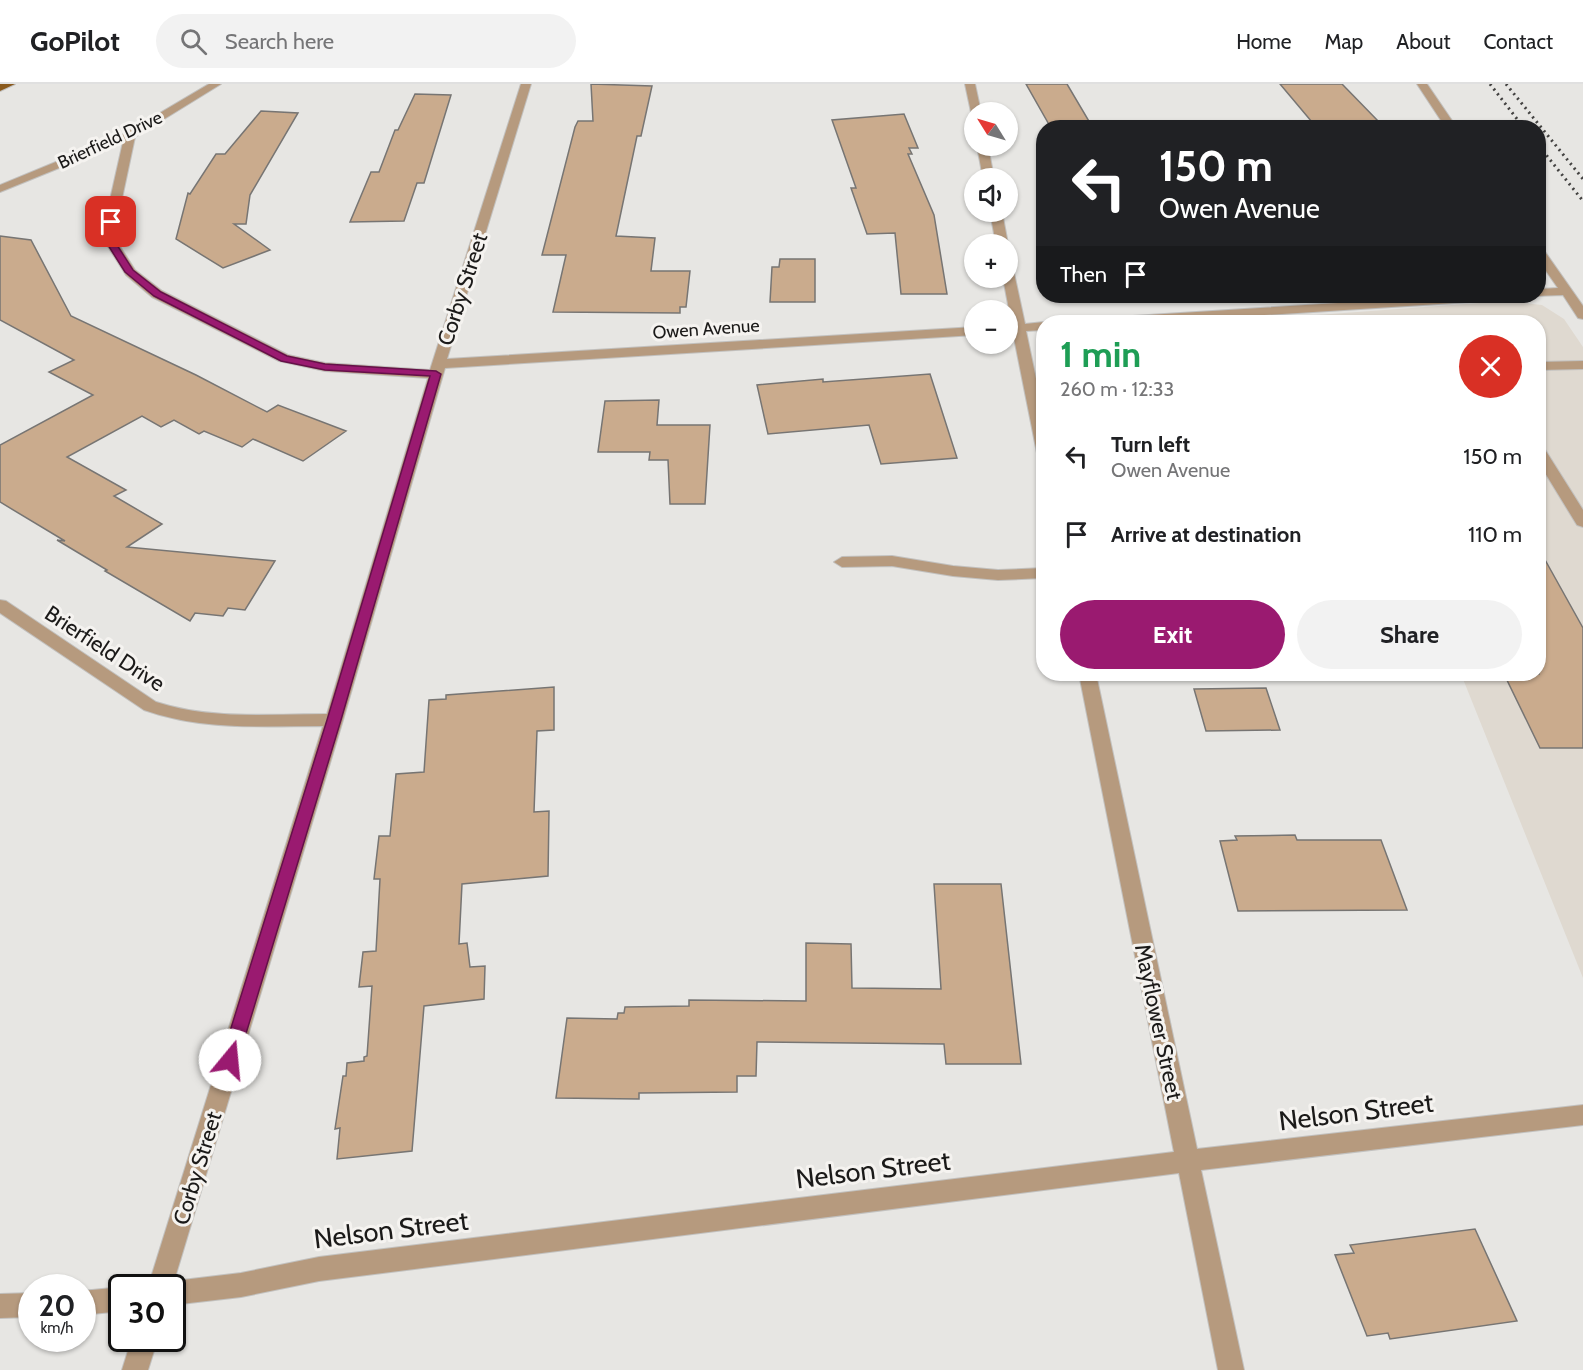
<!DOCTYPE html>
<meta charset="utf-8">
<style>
:root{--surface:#fff;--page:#f2f2f2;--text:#202124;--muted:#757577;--line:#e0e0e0;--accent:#9a1a70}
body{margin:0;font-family:Cabin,sans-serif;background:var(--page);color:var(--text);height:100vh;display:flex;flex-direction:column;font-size:22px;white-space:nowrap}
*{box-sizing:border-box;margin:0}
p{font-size:20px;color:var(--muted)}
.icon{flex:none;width:33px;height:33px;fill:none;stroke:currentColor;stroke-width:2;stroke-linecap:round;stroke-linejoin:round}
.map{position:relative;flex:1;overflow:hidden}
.drawer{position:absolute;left:1036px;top:231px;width:510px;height:366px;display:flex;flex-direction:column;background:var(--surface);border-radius:24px;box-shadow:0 2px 4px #0004}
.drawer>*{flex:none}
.top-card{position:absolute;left:1036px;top:36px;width:510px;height:183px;border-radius:24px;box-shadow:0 2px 4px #0004;background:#202124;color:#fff;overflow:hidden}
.needle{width:39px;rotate:307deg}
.controls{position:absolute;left:964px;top:18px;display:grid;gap:12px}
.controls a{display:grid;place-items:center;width:54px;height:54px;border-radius:50%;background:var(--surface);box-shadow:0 2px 4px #0004;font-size:30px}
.speed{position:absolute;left:18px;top:1190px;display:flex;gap:12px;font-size:30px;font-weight:700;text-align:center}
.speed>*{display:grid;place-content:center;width:78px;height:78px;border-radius:50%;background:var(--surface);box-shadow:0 2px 4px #0004;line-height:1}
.speed small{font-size:15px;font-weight:400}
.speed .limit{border:3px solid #111;border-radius:9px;background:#fff;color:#111}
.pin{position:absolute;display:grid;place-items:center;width:51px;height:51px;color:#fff;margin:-26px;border-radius:12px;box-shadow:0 3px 9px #0006}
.me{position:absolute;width:66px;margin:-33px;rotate:17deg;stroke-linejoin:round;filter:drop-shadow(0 0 4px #0008)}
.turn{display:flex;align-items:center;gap:21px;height:126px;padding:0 24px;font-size:27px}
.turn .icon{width:78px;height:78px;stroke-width:2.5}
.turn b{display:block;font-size:42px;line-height:51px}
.then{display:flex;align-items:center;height:57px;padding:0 24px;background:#0003;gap:12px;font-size:22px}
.round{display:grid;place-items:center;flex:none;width:63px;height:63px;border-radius:32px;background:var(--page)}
.overview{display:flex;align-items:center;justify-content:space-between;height:102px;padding:0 24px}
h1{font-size:36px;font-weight:800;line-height:45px;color:#1e9e55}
.primary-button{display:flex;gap:12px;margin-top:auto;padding:12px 24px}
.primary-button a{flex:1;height:69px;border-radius:36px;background:var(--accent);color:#fff;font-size:24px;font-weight:800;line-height:69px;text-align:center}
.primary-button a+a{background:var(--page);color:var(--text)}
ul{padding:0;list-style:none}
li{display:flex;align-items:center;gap:18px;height:78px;padding:0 24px}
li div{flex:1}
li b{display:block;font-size:22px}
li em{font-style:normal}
header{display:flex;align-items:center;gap:36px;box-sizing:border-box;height:84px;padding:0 30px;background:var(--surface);border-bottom:2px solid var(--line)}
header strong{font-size:28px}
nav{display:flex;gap:33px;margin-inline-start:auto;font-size:21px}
.search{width:420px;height:54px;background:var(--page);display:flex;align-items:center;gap:15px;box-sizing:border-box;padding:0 21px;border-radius:33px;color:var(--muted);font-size:22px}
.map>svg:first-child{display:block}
.built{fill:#dfd9d0}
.building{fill:#caab8d;stroke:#777573;stroke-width:1.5}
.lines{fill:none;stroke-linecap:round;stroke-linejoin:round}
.minor-casing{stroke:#c2c1bf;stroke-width:2}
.major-casing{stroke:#c2c1bf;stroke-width:2}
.minor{fill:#b69a7e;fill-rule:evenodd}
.major{fill:#8a5a1d;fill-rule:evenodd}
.rail{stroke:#434241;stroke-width:3;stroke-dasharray:2 4;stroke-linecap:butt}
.route{fill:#9a1a70;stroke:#641149;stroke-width:1.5}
.labels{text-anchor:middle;stroke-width:6;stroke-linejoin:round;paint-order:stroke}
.far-street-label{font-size:18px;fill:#1b1a19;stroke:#f5f3f0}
.street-label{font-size:22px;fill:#1b1a19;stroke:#f5f3f0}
.near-street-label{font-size:27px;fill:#1b1a19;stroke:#f5f3f0}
</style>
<header>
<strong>GoPilot</strong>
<div class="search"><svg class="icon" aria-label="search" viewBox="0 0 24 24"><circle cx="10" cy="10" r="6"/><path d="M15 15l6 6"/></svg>Search here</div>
<nav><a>Home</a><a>Map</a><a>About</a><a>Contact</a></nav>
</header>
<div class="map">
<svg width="1583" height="1286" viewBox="0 0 1583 1286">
<rect width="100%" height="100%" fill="#e7e6e3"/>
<path class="built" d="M1506,217L1542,221L1564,235L1583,263V894L1461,590H1539V238H1320L1317,231Z"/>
<path class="building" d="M591,0L652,2L641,52H637L616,152L655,154L651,187H690L686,223H680V229L553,228L566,171H542L575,43L578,37H593Z
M1026,0H1067L1093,44H1051Z
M1280,0H1342L1379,38H1373L1376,44H1317Z
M415,10L451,11L424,99H417L404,137L350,138L371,88H379L395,46H398Z
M261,27L298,29L250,111L246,140H234L270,166L223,184L176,155L188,109L190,110L216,70H225Z
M904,30L918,64H909L912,70H908L934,131L947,210H901L895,149L867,150L851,104H856L832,36Z
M0,152L31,156L71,232L196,291L267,328L278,321L346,347L303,377L253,355L242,363L204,347L199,350L174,336L161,343L142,332L67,373L126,406L114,412L162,440L127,463L275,477L245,526L228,524L223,532L195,529L190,537L105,487L107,486L57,456L65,457L0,418V361L93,311L49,288L74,276L0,236Z
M780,175H815V218H770L772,183H779Z
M930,290L957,374L881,380L869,341L768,350L757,301L823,295V298Z
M659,316L657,341H710L705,420H670L668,376H649L650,368H598L605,317Z
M1539,465L1583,544V664H1540L1504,590H1539Z
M554,603V646L537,647L534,728L549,727L548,792L462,800L459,860L467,859L470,883L485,882L484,915L424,922L412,1067L337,1075L340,1044L335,1045L343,992H346L347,979L364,977V973L367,972L372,902L359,903L363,868L376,867L380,795H374L379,752H390L396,690L424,688L429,616L446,615V611Z
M1266,604L1280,646L1206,647L1194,605Z
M1295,751L1297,756H1381L1407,826L1238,827L1220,757L1237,756L1235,752Z
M934,800H1001L1021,980H946L944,960L757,958L756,992H737V1008L639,1009V1015L556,1014L567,934L617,935L618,929H624L625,923L689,922V916L806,917V859L851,860L852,904L941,905Z
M1475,1145L1517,1237L1390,1255L1388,1249L1367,1252L1335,1171L1354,1169L1350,1161Z"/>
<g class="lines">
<defs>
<path id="minor" d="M209,0H221L135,53L117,138L119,161L135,186L162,207L288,271L325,279L430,286L521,0H531L447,275L975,243V251L445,284L343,636L174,1197L241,1189L319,1173L1174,1068L1079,590H1096L1197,1065L1583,1021V1041L1201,1086L1244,1286H1218L1179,1089L319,1197L241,1213L172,1221V1203H148L323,642C262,642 203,647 144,626L0,529V516L6,517L156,618C211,636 270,630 327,630L428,294L325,287L279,277L152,213L126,191L107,161L105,138L123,58L0,108V101L126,49Z
M965,0H975L981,28H975V31L971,28Z
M1417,0H1427L1457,44H1446Z
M977,62H988L994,94H983Z
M990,128H1002L1008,160H996Z
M1539,164L1543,165L1583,222V235L1578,234L1563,211L1534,212H1539V205L1558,204L1539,177Z
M1008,185L1014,189L1025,240L1044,238H1046H1044V246L1026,247L1044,333V373L1037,369L1013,249H1008V241H1012L1003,194H1008Z
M1449,212H1507L1501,216L1154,238H1094L1101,234Z
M1583,277V285L1539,286V278Z
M1539,363L1544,364L1583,426V443L1577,441L1539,379Z
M892,472L953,482L998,486L1044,484V494L998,496L953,492L892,482L842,483L834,478L842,473Z
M122,1203V1227L82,1231V1207Z
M32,1209V1233L0,1234V1210Z
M132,1254H158L148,1286H122Z"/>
<path id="major" d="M0,0H15L0,7Z"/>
</defs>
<use href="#minor" class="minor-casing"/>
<use href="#major" class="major-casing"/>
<use href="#minor" class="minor"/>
<use href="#major" class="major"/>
<path class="rail" d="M1490,0L1524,44
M1506,0L1583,95
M1539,62L1583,117"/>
</g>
<path class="route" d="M111,136L116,138L117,161L133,186L161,208L287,272L325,280L436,287L441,290L341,636L238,976L236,981L230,983L224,981L221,976L327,636L430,292L325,286L281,277L154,212L125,188L108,161L107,138Z"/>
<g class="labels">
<g class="far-street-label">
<text transform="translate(110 56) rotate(-25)" y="6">Brierfield Drive</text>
<text transform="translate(706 245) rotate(-4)" y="6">Owen Avenue</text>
</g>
<g class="street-label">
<text transform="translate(462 205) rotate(-72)" y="8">Corby Street</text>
<text transform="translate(105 564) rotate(33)" y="8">Brierfield Drive</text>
<text transform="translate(1159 938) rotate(78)" y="8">Mayflower Street</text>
<text transform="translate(197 1084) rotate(-73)" y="8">Corby Street</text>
</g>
<g class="near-street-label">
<text transform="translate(1356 1028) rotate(-7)" y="9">Nelson Street</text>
<text transform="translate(873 1086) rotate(-7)" y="9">Nelson Street</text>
<text transform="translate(391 1146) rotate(-7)" y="9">Nelson Street</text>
</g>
</g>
</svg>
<div class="controls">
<a><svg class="needle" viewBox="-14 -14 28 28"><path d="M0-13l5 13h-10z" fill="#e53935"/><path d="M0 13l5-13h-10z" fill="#757577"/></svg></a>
<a><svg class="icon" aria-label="sound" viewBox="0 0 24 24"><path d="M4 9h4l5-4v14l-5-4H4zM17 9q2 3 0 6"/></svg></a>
<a>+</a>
<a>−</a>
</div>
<div class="speed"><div>20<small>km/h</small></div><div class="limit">30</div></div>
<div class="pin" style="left:111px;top:138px;background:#d93025"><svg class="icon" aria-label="arrive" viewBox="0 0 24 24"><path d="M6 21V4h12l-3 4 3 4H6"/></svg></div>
<svg class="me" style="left:230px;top:976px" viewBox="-20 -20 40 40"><circle r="19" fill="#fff"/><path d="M0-13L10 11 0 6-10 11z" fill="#9a1a70"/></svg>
<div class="top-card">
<div class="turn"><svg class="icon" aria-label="left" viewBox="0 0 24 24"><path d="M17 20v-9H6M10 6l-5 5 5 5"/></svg><div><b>150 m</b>Owen Avenue</div></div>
<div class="then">Then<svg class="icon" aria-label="arrive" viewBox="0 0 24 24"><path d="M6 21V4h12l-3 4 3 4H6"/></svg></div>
</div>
<section class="drawer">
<div class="overview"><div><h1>1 min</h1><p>260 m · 12:33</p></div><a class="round" style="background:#d93025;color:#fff"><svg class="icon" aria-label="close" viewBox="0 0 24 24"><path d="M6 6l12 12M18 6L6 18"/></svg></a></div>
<ul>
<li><svg class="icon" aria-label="left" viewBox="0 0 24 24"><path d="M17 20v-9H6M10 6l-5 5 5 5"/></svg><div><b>Turn left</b><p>Owen Avenue</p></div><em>150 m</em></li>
<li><svg class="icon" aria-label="arrive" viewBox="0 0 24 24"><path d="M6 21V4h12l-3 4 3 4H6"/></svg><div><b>Arrive at destination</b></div><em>110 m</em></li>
</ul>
<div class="primary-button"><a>Exit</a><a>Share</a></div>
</section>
</div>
